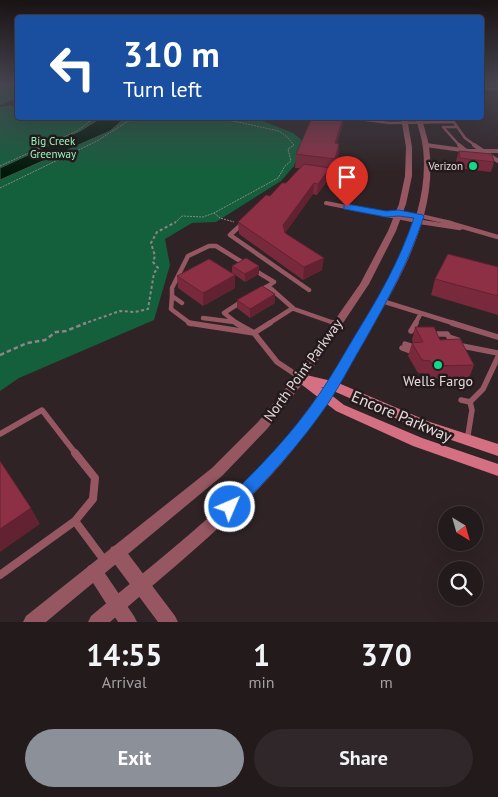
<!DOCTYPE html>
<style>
:root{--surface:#231a1c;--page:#2f2729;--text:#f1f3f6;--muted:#a3a1a3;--line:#40383b;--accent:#8c9099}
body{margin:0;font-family:"PT Sans",sans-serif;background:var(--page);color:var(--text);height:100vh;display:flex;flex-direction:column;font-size:19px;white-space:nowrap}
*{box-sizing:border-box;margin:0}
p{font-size:16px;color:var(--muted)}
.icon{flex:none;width:28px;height:28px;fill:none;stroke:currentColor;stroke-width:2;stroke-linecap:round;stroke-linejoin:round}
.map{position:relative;height:622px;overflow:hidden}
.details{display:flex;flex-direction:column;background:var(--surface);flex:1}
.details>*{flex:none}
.hud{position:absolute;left:15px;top:15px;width:469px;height:105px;border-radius:5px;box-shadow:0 5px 20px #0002,0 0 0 1px var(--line);background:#1a4fa0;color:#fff;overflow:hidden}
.needle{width:32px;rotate:143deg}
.controls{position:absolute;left:438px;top:506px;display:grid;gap:10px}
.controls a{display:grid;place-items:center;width:45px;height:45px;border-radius:50%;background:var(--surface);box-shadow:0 5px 20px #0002,0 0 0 1px var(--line);font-size:25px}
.pin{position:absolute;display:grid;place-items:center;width:42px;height:42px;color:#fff;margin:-51px -21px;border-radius:50% 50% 50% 0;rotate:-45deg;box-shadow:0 0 5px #0007}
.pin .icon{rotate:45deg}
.me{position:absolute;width:55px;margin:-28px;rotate:45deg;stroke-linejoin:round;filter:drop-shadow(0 0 4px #0008)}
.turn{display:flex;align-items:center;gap:18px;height:105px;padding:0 25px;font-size:22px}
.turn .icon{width:65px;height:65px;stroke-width:2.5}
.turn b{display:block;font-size:35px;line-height:42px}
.eta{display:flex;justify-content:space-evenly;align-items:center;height:85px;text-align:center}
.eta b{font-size:30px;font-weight:700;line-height:35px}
.primary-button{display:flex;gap:10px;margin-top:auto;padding:10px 25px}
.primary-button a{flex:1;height:58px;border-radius:30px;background:var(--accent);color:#fff;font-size:20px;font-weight:700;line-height:58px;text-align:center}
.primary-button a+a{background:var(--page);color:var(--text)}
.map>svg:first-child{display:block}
.green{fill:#145f3c}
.water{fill:#001a0a;stroke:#445449}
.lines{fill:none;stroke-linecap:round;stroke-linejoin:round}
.path-far2{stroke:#8f8587;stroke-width:1;stroke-dasharray:2 1;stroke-linecap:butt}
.path-far1{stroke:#8f8587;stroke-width:2;stroke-dasharray:3 2.5;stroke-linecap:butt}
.path{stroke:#8f8587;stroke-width:2.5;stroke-dasharray:4.5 3;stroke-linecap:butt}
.service-far4{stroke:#965762;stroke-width:2.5}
.service-far3{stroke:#965762;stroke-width:4}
.service-far2{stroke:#965762;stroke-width:4.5}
.service-far1{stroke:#965762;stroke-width:5.5}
.service{stroke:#965762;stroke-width:8}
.minor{fill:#965762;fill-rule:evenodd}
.tertiary{fill:#965762;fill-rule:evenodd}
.secondary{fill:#d57083;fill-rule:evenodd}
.wall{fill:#79293c}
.shaded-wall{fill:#632231}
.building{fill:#8d3046;stroke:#632231}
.route{fill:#1a73e8;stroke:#114b97}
.poi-dot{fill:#10d98a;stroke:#251a1b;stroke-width:2}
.labels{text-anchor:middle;stroke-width:5;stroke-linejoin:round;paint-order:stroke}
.far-park-label{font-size:11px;fill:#94fac1;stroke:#251a1b}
.far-poi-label{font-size:11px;fill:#e3dbdc;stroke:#251a1b;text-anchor:end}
.street-label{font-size:14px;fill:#e3dbdc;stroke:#251a1b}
.poi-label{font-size:14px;fill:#e3dbdc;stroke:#251a1b}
.near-street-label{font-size:16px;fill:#e3dbdc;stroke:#251a1b}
</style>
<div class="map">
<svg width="498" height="622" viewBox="0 0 498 622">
<rect width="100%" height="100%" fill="#2f2325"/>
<path class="green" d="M0,85H17V98L0,105Z
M11,105L17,109L18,118L258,119L293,133L303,141L294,166L281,181L216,222L192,223L165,239L170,265L154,320L19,378L0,391V107Z"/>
<path class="water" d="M101,118H125L110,131L0,180V168L80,131Z"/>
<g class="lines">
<path class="path-far2" d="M0,166L77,131L94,118
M0,188L97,141L133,118
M214,213L220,218L234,222
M175,223L182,216L203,217L214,213L278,178L285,166L291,161L288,149L294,145L287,137L279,131L219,118"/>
<path class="path-far1" d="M83,324L120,311L135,312L148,309L154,273L158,268L153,262L155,256L151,243L157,232L176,222"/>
<path class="path" d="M0,355L27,343L45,340L56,332L66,331L86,323"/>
<path class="service-far4" d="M481,89H498
M351,118L389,123L454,122
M421,118H449
M451,118L465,138L476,146
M393,119L418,118
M457,127H443L460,146
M426,145L432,146"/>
<path class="service-far3" d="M426,145L469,151H498
M459,145L465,150
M474,145L498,161
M323,173L340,175
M326,203L427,223
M397,213L421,216L451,223"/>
<path class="service-far2" d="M421,222L460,228
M446,222L498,237
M243,223L230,235L309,290
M254,270L274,282L268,286
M259,291L268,286L294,309L337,324
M172,296L171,309L191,324
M382,301L456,324
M182,303L172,296V288L188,256L209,246H216L245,264
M203,318L234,322
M238,324L224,313L241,302
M268,324L293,308
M415,324L421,313"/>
<path class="service-far1" d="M189,323L254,333L270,323
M236,323L254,333L277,362L301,378
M333,323L337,324
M452,323L498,337
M411,331L416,323
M431,334H447L449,337L458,340L460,344
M405,344L414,347
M457,345L498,353
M402,348L416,353
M461,400L470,402L483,389L498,357
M0,434L42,410L76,454
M467,441L472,410L470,402"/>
<path class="service" d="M75,521L104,560
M0,575L75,521L93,499L95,478L75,453"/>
<path class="minor" d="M117,545L123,547L175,616L178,622H158L111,559L109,553L111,547Z
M94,564L100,566L134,616L137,622H118L86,572L88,566Z"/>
<path class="tertiary" d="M401,118H407L412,147V176L406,204L396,231L369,284L303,383L267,429L222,476L46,622H23L26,616L212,468L258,422L295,377L360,284L388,231L399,204L405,176L406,147Z
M416,118H422C424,128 428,138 429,147C438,210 404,272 374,324C346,372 318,421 282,463C231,522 169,571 110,622H88L91,616C153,564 218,515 272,455C309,413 339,365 367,318C397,267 430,209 423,148C422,138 418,128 416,118Z"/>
<path class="secondary" d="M302,374L336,382L430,422L498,444V456L422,430L329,389L321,387L344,405L422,438L498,464V476L413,446L336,411L297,381L295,378L297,375Z"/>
</g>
<path class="wall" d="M343,124L337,143L339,144L338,157L334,172H330L329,178L317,195L313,194L285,233L322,270L303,280L239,234L238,222L286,183L300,168H295L296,154Z
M459,151L494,162L491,172L457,168L456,161Z
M232,266H259V274L245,282L235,275V288L203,306L178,288L177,276L232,274Z
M498,267V315L431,295L435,279Z
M275,294V303L250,318L237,308V300Z
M415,327L440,340L474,365L469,378L429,379L426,374L418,373L408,356L412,343H413L412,340Z"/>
<path class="shaded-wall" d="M343,118H344L343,124L333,156L335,143Z
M339,144L338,157L334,172L335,159Z
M330,168L329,178L317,195L318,184Z
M314,183L313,194L282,237L283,225Z
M324,258L322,270L303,280L304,267Z
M259,266V274L245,282V274Z
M235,275V288L203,306V293Z
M275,294V303L250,318V309Z
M31,508L40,524L0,552V529Z"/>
<path class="building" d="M312,118H343L335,143L339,144L335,159L296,154Z
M459,151L492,154L494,162L460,158Z
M304,164L330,168L318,184L314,183L283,225L285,233L324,258L304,267L238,222L266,195L270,196L282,183H286Z
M448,254L498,267V296L435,279Z
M246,258L259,266L245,274L232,266Z
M209,259L235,275L203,293L177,276Z
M262,286L275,294L250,309L237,300Z
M415,327H434L440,340L460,339L474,365L433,366L430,361L422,360L412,343L423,342Z
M0,461L31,508L0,529Z"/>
<linearGradient id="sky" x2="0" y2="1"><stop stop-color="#1a1314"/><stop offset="0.49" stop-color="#474551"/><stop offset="1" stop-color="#474551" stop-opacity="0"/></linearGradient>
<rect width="498" height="172" fill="url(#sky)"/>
<path class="route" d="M347,204L386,211L399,210L423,215L424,216C408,264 389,297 365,340C353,360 342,382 329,402C301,443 269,478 235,512L230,515L224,512L221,507L224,502C259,468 293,433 320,393C333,374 344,354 356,334C380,295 399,262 414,218L399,216L386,217L344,209V205Z"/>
<g class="poi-dot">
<circle cx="473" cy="166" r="5"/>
<circle cx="438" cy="365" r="5"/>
</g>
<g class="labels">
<g class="far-park-label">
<text x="53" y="145">Big Creek<tspan x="53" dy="13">Greenway</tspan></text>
</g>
<g class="far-poi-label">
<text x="463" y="170">Verizon</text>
</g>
<g class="street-label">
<text transform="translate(303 370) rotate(-54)" y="5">North Point Parkway</text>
</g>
<g class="poi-label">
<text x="438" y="386">Wells Fargo</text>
</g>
<g class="near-street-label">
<text transform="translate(402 416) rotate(23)" y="6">Encore Parkway</text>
</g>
</g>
</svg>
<div class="controls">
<a><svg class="needle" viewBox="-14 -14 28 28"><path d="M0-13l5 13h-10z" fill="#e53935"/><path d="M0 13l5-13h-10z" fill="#a3a1a3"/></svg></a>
<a><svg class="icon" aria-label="search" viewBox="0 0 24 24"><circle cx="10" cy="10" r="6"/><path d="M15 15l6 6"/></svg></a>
</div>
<div class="pin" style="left:347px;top:207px;background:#d93025"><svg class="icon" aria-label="arrive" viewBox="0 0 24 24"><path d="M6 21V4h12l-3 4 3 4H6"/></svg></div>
<svg class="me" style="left:230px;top:507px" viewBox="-20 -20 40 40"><circle r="17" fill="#1a73e8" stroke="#fff" stroke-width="3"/><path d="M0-11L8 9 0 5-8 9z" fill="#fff"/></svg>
<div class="hud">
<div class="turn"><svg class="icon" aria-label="left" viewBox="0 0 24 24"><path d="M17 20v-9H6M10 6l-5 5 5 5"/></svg><div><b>310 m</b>Turn left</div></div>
</div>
</div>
<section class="details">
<div class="eta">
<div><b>14:55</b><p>Arrival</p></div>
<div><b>1</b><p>min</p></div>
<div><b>370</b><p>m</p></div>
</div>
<div class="primary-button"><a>Exit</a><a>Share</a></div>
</section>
